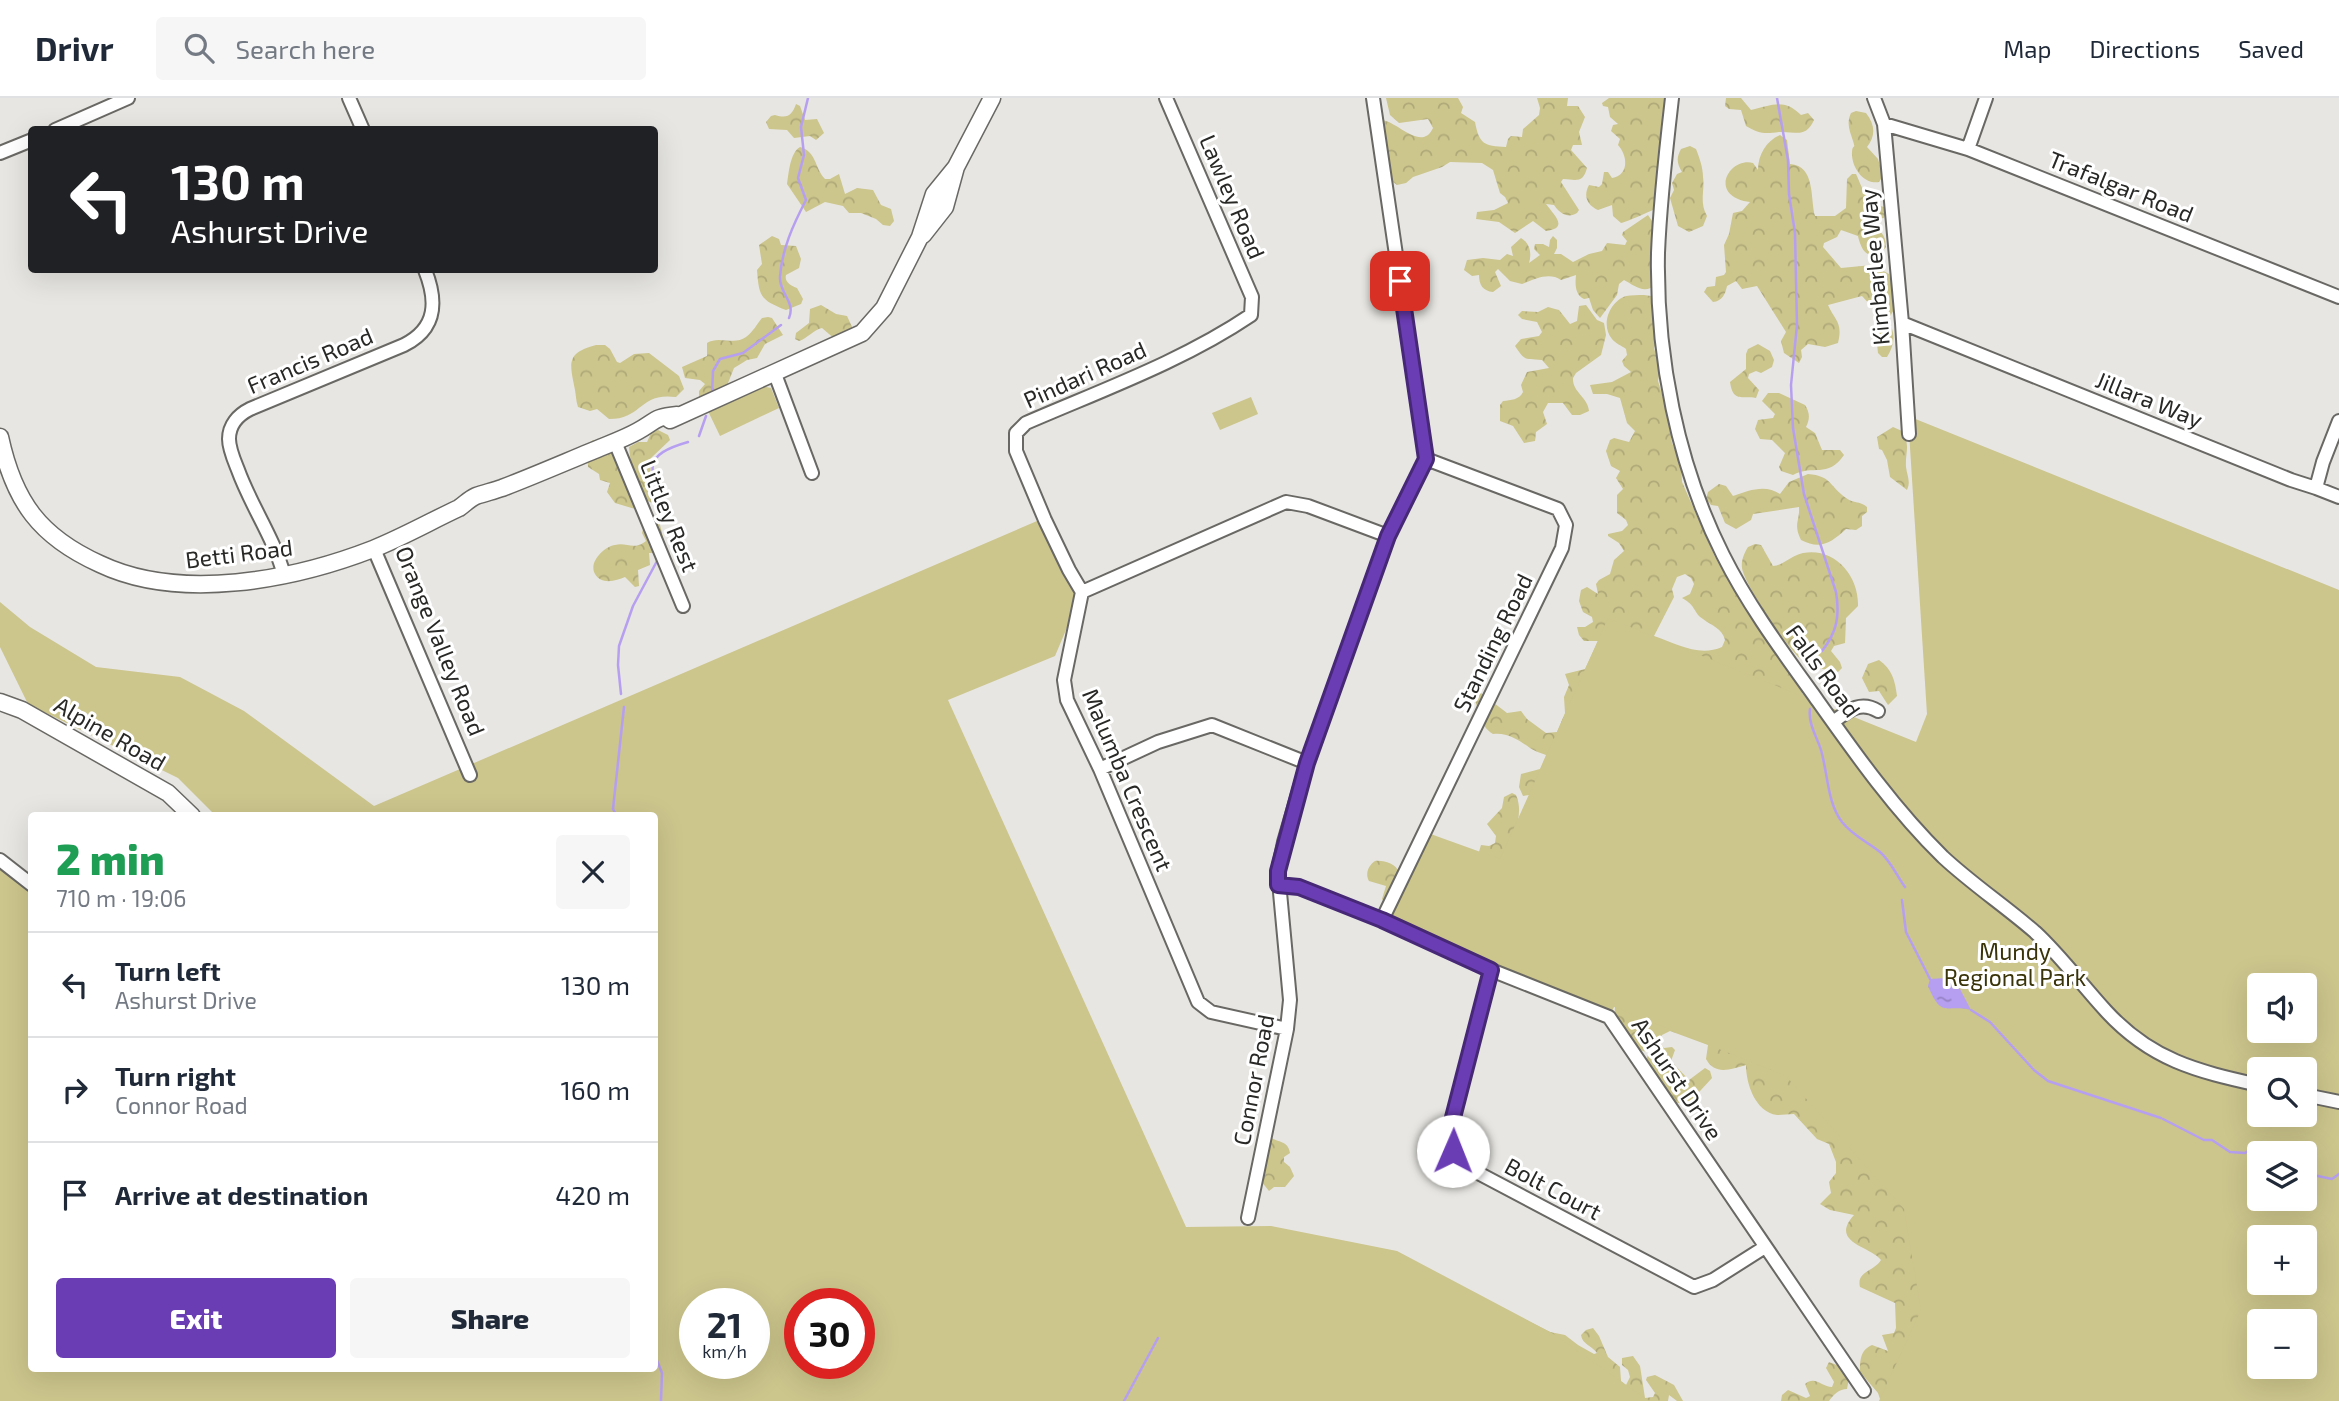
<!DOCTYPE html>
<meta charset="utf-8">
<style>
:root{--surface:#fff;--page:#f6f6f7;--text:#1f2937;--muted:#747a83;--line:#e0e1e3;--accent:#6b3db5}
body{margin:0;font-family:"Exo 2",sans-serif;background:var(--page);color:var(--text);height:100vh;display:flex;flex-direction:column;font-size:26px;white-space:nowrap}
*{box-sizing:border-box;margin:0}
p{font-size:23px;color:var(--muted)}
.icon{flex:none;width:38px;height:38px;fill:none;stroke:currentColor;stroke-width:2;stroke-linecap:round;stroke-linejoin:round}
.map{position:relative;flex:1;overflow:hidden}
.panel{position:absolute;left:28px;top:714px;width:630px;height:560px;display:flex;flex-direction:column;background:var(--surface);border-radius:7px;box-shadow:0 7px 28px #0002}
.panel>*{flex:none}
.hud{position:absolute;left:28px;top:28px;width:630px;height:147px;border-radius:7px;box-shadow:0 7px 28px #0002;background:#202124;color:#fff;overflow:hidden}
.controls{position:absolute;left:2247px;top:875px;display:grid;gap:14px}
.controls a{display:grid;place-items:center;width:70px;height:70px;border-radius:7px;background:var(--surface);box-shadow:0 7px 28px #0002;font-size:35px}
.speed{position:absolute;left:679px;top:1190px;display:flex;gap:14px;font-size:35px;font-weight:700;text-align:center}
.speed>*{display:grid;place-content:center;width:91px;height:91px;border-radius:50%;background:var(--surface);box-shadow:0 7px 28px #0002;line-height:1}
.speed small{font-size:18px;font-weight:400}
.speed .limit{border:10px solid #d22;background:#fff;color:#111}
.pin{position:absolute;display:grid;place-items:center;width:60px;height:60px;color:#fff;margin:-30px;border-radius:14px;box-shadow:0 4px 10px #0006}
.me{position:absolute;width:77px;margin:-38px;rotate:1deg;stroke-linejoin:round;filter:drop-shadow(0 0 5px #0008)}
.turn{display:flex;align-items:center;gap:24px;height:147px;padding:0 28px;font-size:32px}
.turn .icon{width:91px;height:91px;stroke-width:2.5}
.turn b{display:block;font-size:49px;line-height:60px}
.round{display:grid;place-items:center;flex:none;width:74px;height:74px;border-radius:7px;background:var(--page)}
.overview{display:flex;align-items:center;justify-content:space-between;height:119px;padding:0 28px}
h1{font-size:42px;font-weight:800;line-height:52px;color:#1e9e55}
.button{display:flex;gap:14px;margin-top:auto;padding:14px 28px}
.button a{flex:1;height:80px;border-radius:7px;background:var(--accent);color:#fff;font-size:28px;font-weight:800;line-height:80px;text-align:center}
.button a+a{background:var(--page);color:var(--text)}
ul{padding:0;list-style:none}
li{display:flex;align-items:center;gap:21px;height:105px;padding:0 28px;border-top:2px solid var(--line)}
li div{flex:1}
li b{display:block;font-size:26px}
li em{font-style:normal}
header{display:flex;align-items:center;gap:42px;box-sizing:border-box;height:98px;padding:0 35px;background:var(--surface);border-bottom:2px solid var(--line)}
header strong{font-size:33px}
nav{display:flex;gap:38px;margin-inline-start:auto;font-size:24px}
.search{width:490px;height:63px;background:var(--page);display:flex;align-items:center;gap:18px;box-sizing:border-box;padding:0 24px;border-radius:7px;color:var(--muted);font-size:26px}
.map>svg:first-child{display:block}
.forest{fill:url(#forest-crowns);fill-rule:evenodd}
.green{fill:#ccc58c;fill-rule:evenodd}
.water{fill:url(#water-ripples)}
.lines{fill:none;stroke-linecap:round;stroke-linejoin:round}
.stream{stroke:#b69ff1;stroke-width:2.5}
.minor-casing{stroke:#696864;stroke-width:16}
.tertiary-casing{stroke:#696864;stroke-width:19}
.minor{stroke:#fff;stroke-width:12}
.tertiary{stroke:#fff;stroke-width:16}
.route-casing{stroke:#462876;stroke-width:18}
.route{stroke:#6b3db5;stroke-width:12}
.labels{text-anchor:middle;stroke-width:6;stroke-linejoin:round;paint-order:stroke}
.street-label{font-size:23px;fill:#282826;stroke:#fff}
.park-label{font-size:23px;fill:#393409;stroke:#fff}
</style>
<header>
<strong>Drivr</strong>
<div class="search"><svg class="icon" aria-label="search" viewBox="0 0 24 24"><circle cx="10" cy="10" r="6"/><path d="M15 15l6 6"/></svg>Search here</div>
<nav><a>Map</a><a>Directions</a><a>Saved</a></nav>
</header>
<div class="map">
<svg width="2339" height="1303" viewBox="0 0 2339 1303">
<defs>
<pattern id="forest-crowns" width="20" height="18" patternUnits="userSpaceOnUse" patternTransform="scale(1.75)"><rect width="20" height="18" fill="#ccc58c"/><path d="M2 6a3 3 0 1 1 6 0M12 15a3 3 0 1 1 6 0" fill="none" stroke="#afa979"/></pattern>
<pattern id="water-ripples" width="26" height="14" patternUnits="userSpaceOnUse" patternTransform="scale(1.75)"><rect width="26" height="14" fill="#b69ff1"/><path d="M2 4q2-2 4 0t4 0M15 11q2-2 4 0t4 0" fill="none" stroke="#9482c3"/></pattern>
</defs>
<rect width="100%" height="100%" fill="#e7e6e2"/>
<path class="forest" d="M1386,0H1458L1463,9L1461,15L1475,24C1479,46 1484,48 1506,49L1508,41L1511,38L1522,39L1523,31L1539,17L1540,10L1537,0H1568L1567,8H1578L1585,19L1579,34L1582,47H1573L1571,52L1587,70C1583,85 1577,82 1563,81L1561,84L1579,112L1577,115C1568,121 1559,115 1554,107L1546,106C1553,116 1570,130 1546,133L1533,123L1515,135L1499,124L1476,121L1477,114L1494,112L1508,105L1505,99L1500,95L1493,72L1482,65L1450,64L1442,69L1413,79L1406,85L1397,87L1389,81L1382,22C1398,24 1422,54 1433,30L1428,21L1399,25L1390,17Z
M1609,0H1666L1656,110C1652,113 1626,124 1621,125L1613,118L1612,107L1598,112C1587,107 1583,98 1589,87L1599,89L1602,86L1604,74H1608L1612,80C1629,77 1628,58 1618,47L1620,41L1611,33L1613,27L1618,26L1610,19L1608,9L1603,8L1602,5Z
M1726,0H1741L1751,12C1772,7 1784,0 1801,17L1808,15L1814,22C1805,41 1796,33 1779,34C1765,36 1759,36 1746,28L1741,12L1729,11L1725,8Z
M796,6L800,8L805,22L817,21L824,35L816,42L810,38L794,40L787,32L769,31L766,24L771,18L775,17C788,21 792,17 796,6Z
M1856,13L1866,15C1875,26 1876,38 1867,49L1878,61L1883,78L1879,84C1864,87 1851,69 1852,54C1853,44 1856,53 1853,43C1850,33 1846,26 1851,15Z
M1780,37L1787,42L1790,66C1816,68 1810,101 1815,118H1835L1846,110L1847,81L1852,76H1856C1863,91 1865,104 1884,109L1886,113L1884,120L1867,122L1868,125C1879,131 1886,136 1886,149L1880,156C1866,161 1861,151 1858,138L1841,132L1837,139L1824,145L1823,149L1841,170L1872,167L1889,176L1896,208L1888,222C1896,236 1895,246 1887,259H1882L1878,255L1873,210L1862,198L1828,207C1835,223 1843,224 1838,245L1825,249L1808,246L1801,252L1802,259L1799,265L1784,255L1781,243L1786,234L1757,188L1742,191L1736,183L1727,188C1725,197 1722,203 1713,204L1704,194L1707,189L1715,188L1716,179L1724,177L1726,174L1724,147L1729,136L1733,115L1742,113L1750,104C1707,98 1729,59 1753,65L1758,72C1758,57 1766,43 1780,37Z
M1690,48L1696,51C1699,59 1703,69 1703,79C1705,93 1699,104 1707,118L1703,128L1689,134L1678,128L1670,100L1674,92L1672,85L1677,76L1682,74C1677,66 1676,60 1681,51Z
M800,49C817,54 814,69 825,81H830L839,76L845,96L857,90L873,92L881,107L891,111L894,123L890,128L883,127L876,121L861,115H849L843,108L825,104L806,114L787,86C789,74 790,55 800,49Z
M1648,117L1654,126L1651,163L1656,186C1645,197 1635,188 1624,182L1619,186L1617,197L1600,220L1593,212L1589,200L1584,201C1575,197 1575,186 1576,177L1561,182C1549,174 1535,181 1522,186L1510,183L1498,171L1495,174L1501,188L1493,194C1483,193 1479,187 1479,177L1472,178L1464,172L1467,162L1483,160L1500,162L1507,156L1513,158L1511,149L1521,140C1530,145 1532,156 1529,165L1540,157L1534,151L1535,146H1543L1549,149L1550,142L1553,138L1557,142V150L1554,156H1561L1573,164L1589,156L1602,153L1607,145L1625,147L1627,143L1622,137L1623,134Z
M772,138L779,141L781,147L796,148L801,161L799,170L786,177C784,184 791,188 797,190L803,201L801,206L786,212C760,202 759,198 757,172L762,166L759,147Z
M1644,197L1651,198L1655,204L1653,224L1658,240L1654,250L1660,272L1658,283L1666,309L1672,345L1681,366L1682,384L1715,459L1752,520L1804,593L1802,595L1812,607L2259,1017L2243,1089L2316,1145L2305,1223H2259V1185H2305V1139H2259L1880,1301L1878,1295L1860,1274C1860,1263 1860,1252 1872,1247L1888,1253L1882,1237L1894,1235L1896,1230L1895,1205L1860,1189C1856,1173 1875,1173 1881,1162C1870,1148 1829,1145 1854,1117L1830,1112L1820,1106L1831,1095L1829,1084L1836,1075V1064L1829,1046L1817,1041L1794,1016C1788,1016 1782,1017 1777,1017C1755,1014 1746,985 1746,967C1731,971 1715,978 1706,961L1708,947L1670,933L1662,937L1659,943L1664,950L1672,949L1675,952L1671,963L1689,982L1705,970L1710,973L1712,980L1689,1005H1674L1645,965L1649,954C1636,954 1619,935 1615,921C1614,917 1615,913 1615,909L1529,697L1523,698L1519,689L1521,676L1540,671L1546,657C1541,655 1534,653 1530,650C1519,642 1507,634 1493,636C1478,627 1480,610 1472,596L1477,592L1507,615L1521,613L1527,621L1546,635L1557,634L1565,615L1564,599L1569,587L1565,576L1585,571L1598,543H1584L1579,537L1577,529H1585L1593,524L1592,519L1583,514L1579,503L1581,492L1587,489L1598,496L1596,486L1599,482L1610,476L1614,462L1624,453L1619,445L1608,438V436L1622,433L1628,427L1626,422L1617,415V397L1623,391L1616,380L1620,373L1611,368L1606,353L1610,342L1614,340L1629,344L1635,333L1627,325L1620,300L1607,296H1593L1590,287L1612,284L1631,274L1624,268L1622,263L1627,257L1626,251C1622,248 1615,245 1612,241C1600,227 1610,203 1626,198C1631,197 1639,197 1644,197ZM1685,476L1691,480L1694,486L1690,496L1682,500C1697,508 1693,515 1703,521C1712,528 1722,530 1725,542L1722,549C1699,559 1677,546 1654,538L1674,499L1672,491L1677,479Z
M821,207L836,216L847,218L853,231L836,242L822,230C813,232 808,240 799,243L795,241L796,235L809,225L810,211Z
M1586,207L1597,222L1604,225L1606,237L1601,257L1576,275L1573,280C1572,294 1588,299 1589,313L1580,317H1572L1563,305H1548L1543,314L1547,326L1536,334L1535,343L1524,345L1513,328L1500,323V307L1503,303C1511,302 1519,302 1523,294L1521,287L1527,274L1549,270L1542,262C1526,260 1526,265 1515,248L1521,241L1539,238L1542,234L1537,224L1522,221L1518,217L1522,213L1538,214L1548,209L1555,211L1559,212L1570,226L1577,223L1579,208Z
M768,219L772,220L783,237L765,246L757,260L747,262L734,270L726,290L699,301V293L705,286L700,282L685,280L682,269L707,258V245C719,237 734,248 746,239C753,234 757,226 762,220Z
M1758,246L1770,253L1774,262L1772,269L1761,275L1756,273L1749,276L1748,280L1759,292L1756,300C1742,297 1733,305 1730,284L1746,271V256L1748,251Z
M596,247H605L610,251L617,264L620,265L634,256L649,255L679,278L684,291L676,299C639,294 643,321 609,321L597,311L590,313L578,309C576,303 576,298 575,292C570,266 565,255 596,247Z
M1768,295H1779L1805,307C1810,315 1810,321 1806,329L1815,335L1822,352H1840L1844,357C1828,381 1812,366 1793,377L1781,373L1779,369L1785,355L1772,342L1760,341L1755,331L1758,322L1773,320L1775,316L1762,303Z
M1893,329L1902,333C1911,349 1905,353 1906,369C1907,378 1911,383 1907,392L1890,379L1887,362L1882,352L1879,351L1877,339Z
M658,332L668,337L670,342L651,360L650,380L655,399L652,405C637,400 630,363 629,349L638,344H647L652,333Z
M593,342L605,345L611,355H614L637,408L635,411L615,405L607,394L610,385L600,382L599,376L588,369L587,347Z
M1808,376C1832,378 1829,388 1846,400C1852,405 1860,403 1867,409V414L1862,418V428L1856,432L1846,431C1831,445 1820,452 1801,442C1793,426 1800,423 1799,409L1753,416L1751,422L1736,431L1725,425L1718,408L1711,407L1706,401L1708,394L1719,386L1726,388L1733,398C1749,392 1766,386 1780,396L1789,384Z
M658,419L664,443L657,455H649L650,467L638,472L639,488L635,489L625,479C616,483 601,487 595,476C588,464 605,448 615,447C627,444 634,453 646,443L642,435L645,423Z
M1755,446L1761,447L1773,468C1784,467 1792,457 1803,455C1834,449 1859,477 1858,508L1846,520L1845,545L1834,548L1831,553L1840,564L1842,570L1838,574C1825,572 1813,569 1802,562C1789,553 1744,486 1742,470C1741,463 1744,455 1748,449Z
M1879,562C1892,571 1895,582 1897,598L1888,607L1879,593L1869,594L1862,580L1868,566Z
M1512,695L1516,697C1525,717 1512,741 1505,761L1496,762L1478,757L1481,747L1489,748L1495,745L1496,738L1487,726L1502,710L1504,699Z
M1375,763C1384,762 1397,766 1399,775L1385,805L1382,801L1386,788L1369,783C1365,776 1368,768 1375,763Z
M1270,1039C1278,1045 1288,1042 1290,1055L1284,1059V1064L1290,1069L1294,1078L1285,1089H1274L1269,1093L1261,1083Z
M1522,1220L1550,1234L1565,1237L1578,1247L1594,1256L1597,1255C1592,1248 1582,1246 1581,1237L1586,1232L1593,1230L1599,1238L1608,1259L1620,1269L1621,1283L1626,1287L1630,1279L1628,1272L1622,1267V1260L1633,1258L1640,1268L1645,1300L1653,1299L1655,1295L1646,1282L1647,1279L1655,1277L1674,1287L1683,1303H1677L1669,1297L1668,1303H1568Z
M1829,1264L1842,1269L1849,1280L1847,1291C1839,1291 1834,1296 1829,1303H1781L1782,1297L1788,1292L1806,1300L1810,1298L1805,1286C1815,1277 1822,1289 1832,1289L1834,1284L1826,1270Z"/>
<path class="green" d="M760,288L771,290L779,310L720,338L708,313Z
M1251,299L1258,316L1220,332L1212,315Z
M1908,318L2339,492V1303H1879L1921,1212L1904,1111L1786,978L1614,909L1609,919L1382,822L1425,734L1500,761L1608,520L1916,644L1927,616ZM2259,887H2305V933H2259ZM2259,971H2305V1017H2259ZM2259,1055H2305V1101H2259ZM2259,1139H2305V1185H2259ZM2259,1223H2305V1269H2259Z
M1044,420L1082,494L1055,558L948,602L1186,1129L1271,1128L1397,1153L1552,1235L1649,1303H0V762L31,787L32,1270H654V718L215,717L178,680L28,606L0,549V504L30,529L96,569L180,579L244,613L374,708ZM695,1206H754V1265H695ZM800,1206H859V1265H800Z"/>
<path class="water" d="M1945,880L1960,891L1971,912C1945,906 1942,921 1928,888L1930,881Z"/>
<g class="lines">
<path class="stream" d="M1777,0L1788,62L1789,96L1795,135L1797,227L1791,287L1793,330L1804,396L1836,494C1840,518 1837,534 1822,553
M789,220C796,204 779,195 780,179C782,151 793,127 806,102L798,80L804,57L801,29L808,0
M712,297L713,273L720,261L743,255L781,227
M699,338L706,318
M666,408C647,370 643,357 688,344
M621,596L618,567L619,548L633,508L657,463
M1810,611C1808,626 1817,639 1821,652C1828,676 1827,704 1842,724C1853,738 1868,744 1880,754C1890,762 1897,778 1905,789
M617,718L613,711L624,609
M1902,802L1906,834L1930,881
M1971,912L1990,924L2034,972L2048,983L2161,1020
M2163,1021L2204,1042H2212L2230,1054L2245,1055L2262,1044L2267,1047L2269,1055
M2313,1077L2332,1081L2339,1076
M654,1255L662,1275L661,1303
M1124,1303L1158,1240"/>
<defs>
<path id="minor" d="M349,0L363,32
M1672,0C1666,52 1660,103 1658,155C1656,257 1677,366 1723,457C1748,507 1782,553 1815,599C1854,654 1894,711 1943,759C1972,786 2005,808 2035,834C2061,858 2082,887 2106,913C2151,962 2196,973 2259,987
M1874,0L1884,26L1902,225L1909,336
M1884,26L1968,51L2339,199
M55,32L128,0
M1968,51L1986,0
M0,55L32,42
M1902,225L2291,382L2316,390L2323,364L2339,323
M775,276L812,375
M615,344L683,508
M2316,390L2339,399
M374,451L470,677
M284,477C274,440 251,408 238,372C234,362 229,351 229,341C229,327 238,317 250,311L404,247C438,230 437,202 425,172
M1082,494L1069,472L1045,422L1016,353V335L1026,325C1102,292 1183,263 1251,217L1252,199L1166,0
M1833,624C1848,613 1860,602 1878,613
M1100,671L1158,644L1212,627L1307,665
M0,762L32,787
M1278,787L1299,789L1382,822L1491,872L1609,919L1864,1293
M1382,822L1562,450L1566,427L1558,411L1426,361
M1491,872L1449,1035L1453,1053L1463,1067L1694,1189L1713,1182L1765,1149
M1287,931L1211,914L1198,904L1100,671L1067,602L1064,582L1082,494L1286,404L1308,408L1388,438
M2305,997L2339,1004
M1248,1120L1287,931L1290,902L1278,773L1284,744L1307,665L1388,438L1426,361L1373,0"/>
<path id="tertiary" d="M923,137L945,109L956,69L992,0
M670,322L862,235L884,210L920,139L934,96L956,69
M0,339C14,404 40,439 100,466C180,504 293,482 373,451C403,439 431,423 459,410C465,406 469,401 476,398C485,395 493,393 502,390C531,379 561,366 590,354C606,347 624,341 638,333C656,323 654,319 677,317
M0,604L22,612L168,695L192,718"/>
</defs>
<use href="#minor" class="minor-casing"/>
<use href="#tertiary" class="tertiary-casing"/>
<use href="#minor" class="minor"/>
<use href="#tertiary" class="tertiary"/>
</g>
<g class="lines">
<defs>
<path id="route" d="M1400,183L1426,361L1388,438L1307,665L1278,773V787L1299,789L1382,822L1491,872L1449,1035L1453,1053"/>
</defs>
<use href="#route" class="route-casing"/>
<use href="#route" class="route"/>
</g>
<g class="labels">
<g class="street-label">
<text transform="translate(2121 89) rotate(22)" y="8">Trafalgar Road</text>
<text transform="translate(1232 99) rotate(67)" y="8">Lawley Road</text>
<text transform="translate(1875 169) rotate(-95)" y="8">Kimbarlee Way</text>
<text transform="translate(310 263) rotate(-23)" y="8">Francis Road</text>
<text transform="translate(1085 277) rotate(-24)" y="8">Pindari Road</text>
<text transform="translate(2149 302) rotate(22)" y="8">Jillara Way</text>
<text transform="translate(669 418) rotate(68)" y="8">Littley Rest</text>
<text transform="translate(239 456) rotate(-7)" y="8">Betti Road</text>
<text transform="translate(440 543) rotate(68)" y="8">Orange Valley Road</text>
<text transform="translate(1493 545) rotate(-64)" y="8">Standing Road</text>
<text transform="translate(1823 573) rotate(54)" y="8">Falls Road</text>
<text transform="translate(110 636) rotate(30)" y="8">Alpine Road</text>
<text transform="translate(1127 682) rotate(67)" y="8">Malumba Crescent</text>
<text transform="translate(1677 981) rotate(56)" y="8">Ashurst Drive</text>
<text transform="translate(1254 982) rotate(-79)" y="8">Connor Road</text>
<text transform="translate(1553 1091) rotate(28)" y="8">Bolt Court</text>
</g>
<g class="park-label">
<text x="2015" y="862">Mundy<tspan x="2015" dy="26">Regional Park</tspan></text>
</g>
</g>
</svg>
<div class="controls">
<a><svg class="icon" aria-label="sound" viewBox="0 0 24 24"><path d="M4 9h4l5-4v14l-5-4H4zM17 9q2 3 0 6"/></svg></a>
<a><svg class="icon" aria-label="search" viewBox="0 0 24 24"><circle cx="10" cy="10" r="6"/><path d="M15 15l6 6"/></svg></a>
<a><svg class="icon" aria-label="layers" viewBox="0 0 24 24"><path d="M12 4l9 5-9 5-9-5zM3 14l9 5 9-5"/></svg></a>
<a>+</a>
<a>−</a>
</div>
<div class="speed"><div>21<small>km/h</small></div><div class="limit">30</div></div>
<div class="pin" style="left:1400px;top:183px;background:#d93025"><svg class="icon" aria-label="arrive" viewBox="0 0 24 24"><path d="M6 21V4h12l-3 4 3 4H6"/></svg></div>
<svg class="me" style="left:1453px;top:1053px" viewBox="-20 -20 40 40"><circle r="19" fill="#fff"/><path d="M0-13L10 11 0 6-10 11z" fill="#6b3db5"/></svg>
<div class="hud">
<div class="turn"><svg class="icon" aria-label="left" viewBox="0 0 24 24"><path d="M17 20v-9H6M10 6l-5 5 5 5"/></svg><div><b>130 m</b>Ashurst Drive</div></div>
</div>
<section class="panel">
<div class="overview"><div><h1>2 min</h1><p>710 m · 19:06</p></div><a class="round"><svg class="icon" aria-label="close" viewBox="0 0 24 24"><path d="M6 6l12 12M18 6L6 18"/></svg></a></div>
<ul>
<li><svg class="icon" aria-label="left" viewBox="0 0 24 24"><path d="M17 20v-9H6M10 6l-5 5 5 5"/></svg><div><b>Turn left</b><p>Ashurst Drive</p></div><em>130 m</em></li>
<li><svg class="icon" aria-label="right" viewBox="0 0 24 24"><path d="M7 20v-9h11M14 6l5 5-5 5"/></svg><div><b>Turn right</b><p>Connor Road</p></div><em>160 m</em></li>
<li><svg class="icon" aria-label="arrive" viewBox="0 0 24 24"><path d="M6 21V4h12l-3 4 3 4H6"/></svg><div><b>Arrive at destination</b></div><em>420 m</em></li>
</ul>
<div class="button"><a>Exit</a><a>Share</a></div>
</section>
</div>
